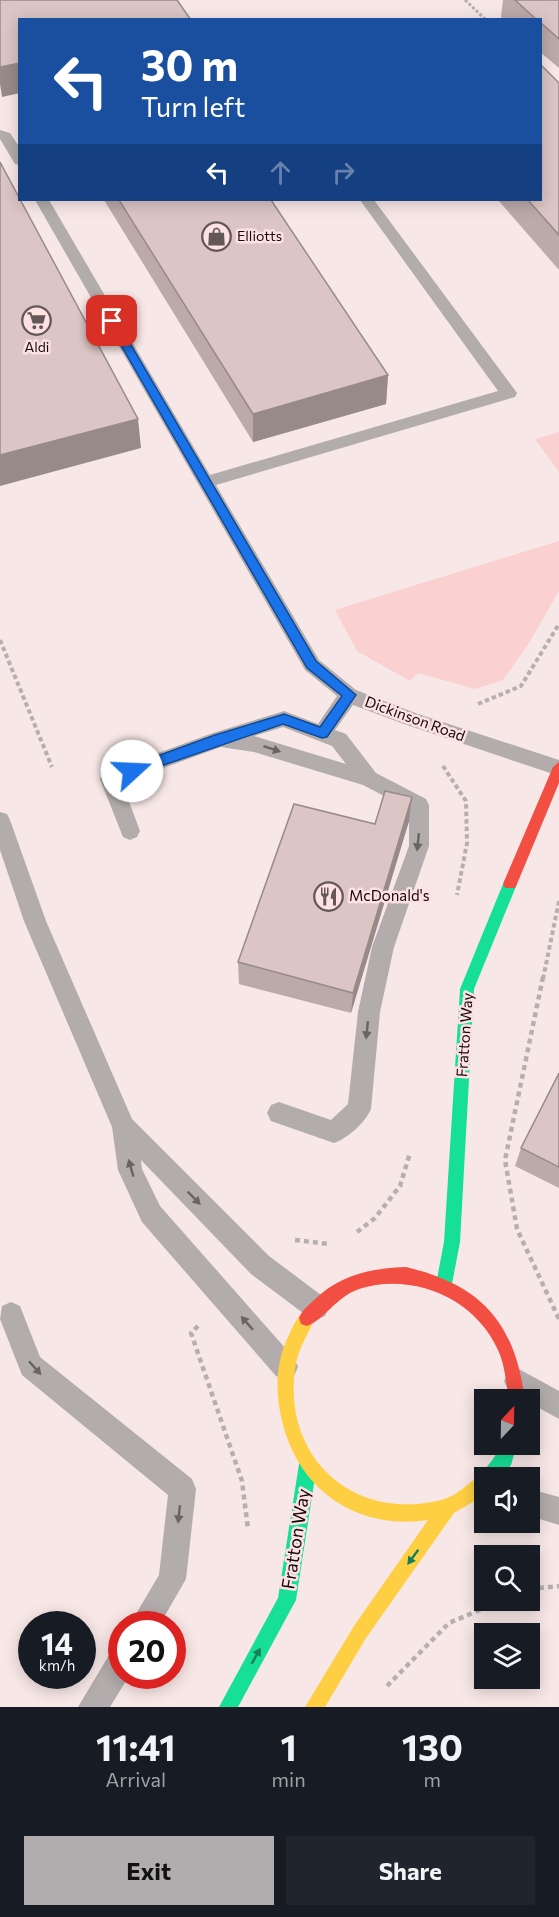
<!DOCTYPE html>
<style>
:root{--surface:#171b24;--page:#20242c;--text:#f1f3f6;--muted:#9ea1a6;--accent:#b1adae}
body{margin:0;font-family:Commissioner,sans-serif;background:var(--page);color:var(--text);height:100vh;display:flex;flex-direction:column;font-size:22px;white-space:nowrap}
*{box-sizing:border-box;margin:0}
p{font-size:20px;color:var(--muted)}
.icon{flex:none;width:33px;height:33px;fill:none;stroke:currentColor;stroke-width:2;stroke-linecap:round;stroke-linejoin:round}
.map{position:relative;height:1707px;overflow:hidden}
.sheet{display:flex;flex-direction:column;background:var(--surface);flex:1}
.sheet>*{flex:none}
.hud{position:absolute;left:18px;top:18px;width:524px;height:183px;border-radius:0px;box-shadow:0 3px 15px #0003;background:#1a4fa0;color:#fff;overflow:hidden}
.needle{width:39px;rotate:22deg}
.fabs{position:absolute;left:474px;top:1389px;display:grid;gap:12px}
.fabs a{display:grid;place-items:center;width:66px;height:66px;border-radius:0px;background:var(--surface);box-shadow:0 3px 15px #0003;font-size:30px}
.speed{position:absolute;left:18px;top:1611px;display:flex;gap:12px;font-size:30px;font-weight:700;text-align:center}
.speed>*{display:grid;place-content:center;width:78px;height:78px;border-radius:50%;background:var(--surface);box-shadow:0 3px 15px #0003;line-height:1}
.speed small{font-size:15px;font-weight:400}
.speed .limit{border:9px solid #d22;background:#fff;color:#111}
.pin{position:absolute;display:grid;place-items:center;width:51px;height:51px;color:#fff;margin:-26px;border-radius:12px;box-shadow:0 3px 9px #0006}
.me{position:absolute;width:66px;margin:-33px;rotate:70deg;stroke-linejoin:round;filter:drop-shadow(0 0 4px #0008)}
.turn{display:flex;align-items:center;gap:21px;height:126px;padding:0 24px;font-size:27px}
.turn .icon{width:78px;height:78px;stroke-width:2.5}
.turn b{display:block;font-size:42px;line-height:51px}
.lanes{display:flex;align-items:center;height:57px;padding:0 24px;background:#0003;justify-content:center;gap:30px;direction:ltr}
.lanes .off{opacity:.35}
.eta{display:flex;justify-content:space-evenly;align-items:center;height:102px;text-align:center}
.eta b{font-size:36px;font-weight:700;line-height:42px}
.action{display:flex;gap:12px;margin-top:auto;padding:12px 24px}
.action a{flex:1;height:69px;border-radius:0px;background:var(--accent);color:#111;font-size:24px;font-weight:700;line-height:69px;text-align:center}
.action a+a{background:var(--page);color:var(--text)}
.map>svg:first-child{display:block}
.green{fill:#fad0d0}
.lines{fill:none;stroke-linecap:round;stroke-linejoin:round}
.path-far2{stroke:#b7afaf;stroke-width:3;stroke-dasharray:3 2;stroke-linecap:butt}
.path-far1{stroke:#b7afaf;stroke-width:4;stroke-dasharray:4.5 3;stroke-linecap:butt}
.path{stroke:#b7afaf;stroke-width:4.5;stroke-dasharray:5 4;stroke-linecap:butt}
.lane{fill:#b2acac;fill-rule:evenodd}
.fast{fill:#16e098;fill-rule:evenodd}
.slow{fill:#ffcf43;fill-rule:evenodd}
.jam{fill:#f24e42;fill-rule:evenodd}
.wall{fill:#bca9a9}
.shaded-wall{fill:#998a8a}
.building{fill:#dbc5c5;stroke:#998a8a;stroke-width:1.5}
.oneway{fill:#6a6363}
.oneway2{fill:#158058}
.route{fill:#1a73e8;stroke:#114b97;stroke-width:1.5}
.labels{text-anchor:middle;stroke-width:5;stroke-linejoin:round;paint-order:stroke}
.far-poi-label{font-size:14px;fill:#130a0a;stroke:#fee1e1;text-anchor:start}
.street-label{font-size:15px;fill:#130a0a;stroke:#fee1e1}
.poi-label{font-size:15px;fill:#130a0a;stroke:#fee1e1;text-anchor:start}
.near-street-label{font-size:18px;fill:#130a0a;stroke:#fee1e1}
</style>
<div class="map">
<svg width="559" height="1707" viewBox="0 0 559 1707">
<rect width="100%" height="100%" fill="#f8e7e7"/>
<path class="green" d="M559,432V472L535,439Z
M559,541V591L529,643L503,680L475,689L418,673L410,681L357,651L335,610Z"/>
<g class="lines">
<path class="path-far2" d="M465,0L486,20"/>
<path class="path-far1" d="M0,640L52,767
M478,704L521,686L559,624
M443,766L466,801L467,843L457,895
M543,979L559,901"/>
<path class="path" d="M543,977L505,1160L517,1229L559,1319
M357,1232L375,1218L400,1186L410,1153
M295,1240L329,1244
M198,1326L191,1333L242,1481L248,1529
M530,1589L559,1586
M387,1686L449,1623L503,1600"/>
<path class="lane" d="M0,130L10,133L20,148V165L15,164L0,139Z
M35,200H49L210,475L498,391L360,200H374L517,393L515,397L216,485L319,660L356,690L418,714L559,760V776L404,724L353,705L335,730L346,734L376,773L426,799L429,805V846L394,947L380,1012L371,1109C365,1123 348,1138 334,1143L271,1121L267,1113L271,1105L279,1102L331,1120L348,1104L358,1012L372,947L409,846V809L363,785L254,752L221,747L122,783L140,831L137,837L130,840L123,837L100,779L103,773L213,733L284,711L318,724L337,696L305,670ZM283,727L332,746L346,764L254,736Z
M0,812L7,814L10,820L46,921L132,1119L269,1256L325,1298L329,1307L325,1316L316,1320L307,1316L251,1274L141,1160L142,1169L160,1206L294,1358L298,1367L294,1376L285,1380L276,1376L142,1222L118,1170L112,1127L24,921L0,850Z
M11,1302L20,1306L40,1357L192,1479L196,1489L186,1579L160,1624H130L159,1575L168,1495L22,1375L0,1319L2,1306Z
M517,1368L559,1391V1419L530,1403V1400C517,1400 508,1392 504,1381L508,1372Z
M530,1489L559,1497V1525L530,1516Z
M122,1646V1676H129L110,1707H78L112,1650Z"/>
<path class="fast" d="M510,878L515,880L517,884L474,989L460,1242L452,1284L450,1290L444,1292L438,1290L436,1284L444,1242L460,989L503,884L505,880Z
M500,1444H517L511,1465L501,1478H484V1485L483,1484L480,1478C486,1465 497,1458 500,1444Z
M308,1455L314,1458L317,1464L296,1600L238,1707H219L278,1598L299,1464L302,1458Z"/>
<path class="slow" d="M307,1310L313,1312L315,1318C308,1335 297,1350 295,1369C283,1456 351,1520 437,1501C461,1496 466,1482 484,1474L490,1478H484L483,1496L454,1513L366,1638L325,1707H305L354,1626L428,1520C353,1531 293,1486 280,1411C275,1386 277,1358 289,1335C293,1326 298,1314 307,1310Z"/>
<path class="jam" d="M559,762V783L517,884L515,888H505L503,884L553,767Z
M406,1267C482,1285 515,1323 525,1400H509C506,1383 505,1365 498,1350C475,1298 412,1272 359,1289C336,1297 325,1319 307,1326L301,1324L299,1318C302,1310 308,1306 314,1300C340,1275 371,1268 406,1267Z"/>
</g>
<path class="wall" d="M503,0H559V68L540,52V20H504L501,17Z
M559,83V270L498,200H540Z
M104,200H271L388,375L386,404L253,442Z
M409,821L351,1013L239,984L238,962L375,824Z
M559,1073V1188L515,1166L521,1148Z"/>
<path class="shaded-wall" d="M20,63V93L2,97L0,84V67Z
M388,375L386,404L253,442V414Z
M138,419L141,448L0,486V455Z
M412,797L409,821L351,1013L353,993Z"/>
<path class="building" d="M0,0H177L191,20H20V63L0,67Z
M515,0H559V39L540,22V20H537Z
M540,64L559,83V235L528,200H540Z
M0,162L138,419L0,455Z
M119,200H271L388,375L253,414Z
M385,791L412,797L353,993L238,962L294,804L375,824Z
M559,1073V1167L521,1148Z"/>
<defs><path id="oneway-solid" d="M-6-.8H1V-3.2L6.5 0L1 3.2V.8H-6Z" transform="scale(1.5)"/></defs>
<g class="oneway">
<use href="#oneway-solid" transform="translate(272 749) rotate(18)"/>
<use href="#oneway-solid" transform="translate(418 842) rotate(96)"/>
<use href="#oneway-solid" transform="translate(367 1030) rotate(96)"/>
<use href="#oneway-solid" transform="translate(131 1168) rotate(-106)"/>
<use href="#oneway-solid" transform="translate(194 1198) rotate(45)"/>
<use href="#oneway-solid" transform="translate(247 1323) rotate(-131)"/>
<use href="#oneway-solid" transform="translate(35 1368) rotate(48)"/>
<use href="#oneway-solid" transform="translate(179 1514) rotate(96)"/>
</g>
<g class="oneway2">
<use href="#oneway-solid" transform="translate(413 1557) rotate(126)"/>
<use href="#oneway-solid" transform="translate(256 1656) rotate(-61)"/>
</g>
<path class="route" d="M112,317L117,321L316,661L356,695L327,737L322,738L283,724L132,776L125,771L127,767L215,735L284,714L320,727L342,696L307,668L107,321Z"/>
<defs>
<symbol id="shop-ring" viewBox="-11 -11 22 22"><circle r="9.5" fill="#fee1e1" stroke="#635757" stroke-width="1.5"/><path d="M-5-2.5h2.3a2.7 3.5 0 0 1 5.4 0H5L5.5 6h-11ZM-1.5-2.5h3a1.5 2.3 0 0 0-3 0Z" fill="#635757"/></symbol>
<symbol id="supermarket-ring" viewBox="-11 -11 22 22"><circle r="9.5" fill="#fee1e1" stroke="#635757" stroke-width="1.5"/><path d="M-6-5.5h2.5l.6 2H6L4.5 2H-2.5L-4.4-4H-6ZM-1.5 3.2a1.3 1.3 0 1 0 .1 0ZM3 3.2a1.3 1.3 0 1 0 .1 0Z" fill="#635757"/></symbol>
<symbol id="restaurant-ring" viewBox="-11 -11 22 22"><circle r="9.5" fill="#fee1e1" stroke="#635757" stroke-width="1.5"/><path d="M-5-6h1v4h1v-4h1v4h1v-4h1v5L-1.5 .5V6h-2V.5L-5-1ZM5-6V6H3V1.5H1.5Q1.5-4 5-6Z" fill="#635757"/></symbol>
</defs>
<g fill-rule="evenodd">
<use href="#shop-ring" x="200" y="220" width="33" height="33"/>
<use href="#supermarket-ring" x="20" y="304" width="33" height="33"/>
<use href="#restaurant-ring" x="312" y="880" width="33" height="33"/>
</g>
<g class="labels">
<g class="far-poi-label">
<text x="237" y="241">Elliotts</text>
<text x="37" y="352" text-anchor="middle">Aldi</text>
</g>
<g class="street-label">
<text transform="translate(415 719) rotate(20)" y="5">Dickinson Road</text>
<text transform="translate(465 1035) rotate(-86)" y="5">Fratton Way</text>
</g>
<g class="poi-label">
<text x="349" y="901">McDonald's</text>
</g>
<g class="near-street-label">
<text transform="translate(296 1539) rotate(-81)" y="6">Fratton Way</text>
</g>
</g>
</svg>
<div class="fabs">
<a><svg class="needle" viewBox="-14 -14 28 28"><path d="M0-13l5 13h-10z" fill="#e53935"/><path d="M0 13l5-13h-10z" fill="#9ea1a6"/></svg></a>
<a><svg class="icon" aria-label="sound" viewBox="0 0 24 24"><path d="M4 9h4l5-4v14l-5-4H4zM17 9q2 3 0 6"/></svg></a>
<a><svg class="icon" aria-label="search" viewBox="0 0 24 24"><circle cx="10" cy="10" r="6"/><path d="M15 15l6 6"/></svg></a>
<a><svg class="icon" aria-label="layers" viewBox="0 0 24 24"><path d="M12 4l9 5-9 5-9-5zM3 14l9 5 9-5"/></svg></a>
</div>
<div class="speed"><div>14<small>km/h</small></div><div class="limit">20</div></div>
<div class="pin" style="left:112px;top:321px;background:#d93025"><svg class="icon" aria-label="arrive" viewBox="0 0 24 24"><path d="M6 21V4h12l-3 4 3 4H6"/></svg></div>
<svg class="me" style="left:132px;top:771px" viewBox="-20 -20 40 40"><circle r="19" fill="#fff"/><path d="M0-13L10 11 0 6-10 11z" fill="#1a73e8"/></svg>
<div class="hud">
<div class="turn"><svg class="icon" aria-label="left" viewBox="0 0 24 24"><path d="M17 20v-9H6M10 6l-5 5 5 5"/></svg><div><b>30 m</b>Turn left</div></div>
<div class="lanes"><svg class="icon" aria-label="left" viewBox="0 0 24 24"><path d="M17 20v-9H6M10 6l-5 5 5 5"/></svg><svg class="icon off" aria-label="ahead" viewBox="0 0 24 24"><path d="M12 20V5M6 11l6-6 6 6"/></svg><svg class="icon off" aria-label="right" viewBox="0 0 24 24"><path d="M7 20v-9h11M14 6l5 5-5 5"/></svg></div>
</div>
</div>
<section class="sheet">
<div class="eta">
<div><b>11:41</b><p>Arrival</p></div>
<div><b>1</b><p>min</p></div>
<div><b>130</b><p>m</p></div>
</div>
<div class="action"><a>Exit</a><a>Share</a></div>
</section>
